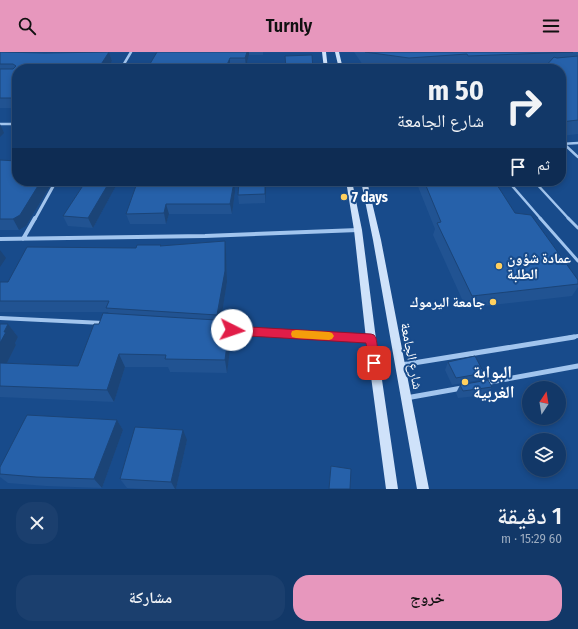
<!DOCTYPE html>
<html lang="ar">
<meta charset="utf-8">
<style>
:root{--surface:#123868;--page:#1b3f6e;--text:#f1f3f6;--muted:#9cacc0;--line:#31527c;--accent:#e797bd}
body{margin:0;font-family:"Fira Sans Condensed","Noto Naskh Arabic",sans-serif;background:var(--page);color:var(--text);direction:rtl;height:100vh;display:flex;flex-direction:column;font-size:15px;white-space:nowrap}
*{box-sizing:border-box;margin:0}
p{font-size:13px;color:var(--muted)}
.icon{flex:none;width:22px;height:22px;fill:none;stroke:currentColor;stroke-width:2;stroke-linecap:round;stroke-linejoin:round}
.map{position:relative;height:437px;overflow:hidden;direction:ltr}
.drawer{display:flex;flex-direction:column;background:var(--surface);flex:1}
.drawer>*{flex:none}
.banner{position:absolute;left:12px;top:12px;width:554px;height:122px;border-radius:16px;box-shadow:0 2px 6px #0003,0 0 0 1px var(--line);direction:rtl;background:#123868;color:var(--text);overflow:hidden}
.needle{width:26px;rotate:12deg}
.controls{position:absolute;left:522px;top:329px;display:grid;gap:8px}
.controls a{display:grid;place-items:center;width:44px;height:44px;border-radius:50%;background:var(--surface);box-shadow:0 2px 6px #0003,0 0 0 1px var(--line);font-size:20px}
.pin{position:absolute;display:grid;place-items:center;width:34px;height:34px;color:#fff;margin:-17px;border-radius:8px;box-shadow:0 2px 6px #0006}
.me{position:absolute;width:44px;margin:-22px;rotate:94deg;stroke-linejoin:round;filter:drop-shadow(0 0 3px #0008)}
.turn{display:flex;align-items:center;gap:14px;height:84px;padding:0 16px;font-size:18px}
.turn .icon{width:52px;height:52px;stroke-width:2.5}
.turn b{display:block;font-size:28px;line-height:34px}
.then{display:flex;align-items:center;height:38px;padding:0 16px;background:#0003;gap:8px;font-size:15px}
.round{display:grid;place-items:center;flex:none;width:42px;height:42px;border-radius:16px;background:var(--page)}
.overview{display:flex;align-items:center;justify-content:space-between;height:68px;padding:0 16px}
h1{font-size:24px;font-weight:600;line-height:30px}
.button{display:flex;gap:8px;margin-top:auto;padding:8px 16px}
.button a{flex:1;height:46px;border-radius:16px;background:var(--accent);color:#111;font-size:16px;font-weight:600;line-height:46px;text-align:center}
.button a+a{background:var(--page);color:var(--text)}
header{display:flex;justify-content:space-between;align-items:center;height:52px;padding:0 16px;background:var(--accent);color:#111;font-size:18px;font-weight:600}
.map>svg:first-child{display:block}
.lines{fill:none;stroke-linecap:round;stroke-linejoin:round}
.lane-far1{stroke:#a2c5ee;stroke-width:2.5}
.lane{stroke:#a2c5ee;stroke-width:3}
.street-far3{stroke:#a2c5ee;stroke-width:2.5}
.street-far2{stroke:#a2c5ee;stroke-width:3}
.street-far1{stroke:#a2c5ee;stroke-width:4}
.street{stroke:#a2c5ee;stroke-width:5}
.secondary{fill:#cfe2fa;fill-rule:evenodd}
.wall{fill:#215392}
.shaded-wall{fill:#1b4477}
.building{fill:#2661aa;stroke:#1b4477}
.route{fill:#e11d48;stroke:#92132f}
.slow{fill:#f59e0b}
.poi-dot{fill:#ffd05f;stroke:#184b8b;stroke-width:1.5}
.labels{text-anchor:middle;stroke-width:4;stroke-linejoin:round;paint-order:stroke}
.poi-label{font-size:14px;font-weight:bold;fill:#fff;stroke:#184b8b;text-anchor:start}
.street-label{font-size:14px;fill:#fff;stroke:#184b8b}
.near-poi-label{font-size:17px;font-weight:bold;fill:#fff;stroke:#184b8b;text-anchor:start}
</style>
<header><svg class="icon" aria-label="menu" viewBox="0 0 24 24"><path d="M4 6h16M4 12h16M4 18h16"/></svg>Turnly<svg class="icon" aria-label="search" viewBox="0 0 24 24"><circle cx="10" cy="10" r="6"/><path d="M15 15l6 6"/></svg></header>
<div class="map">
<svg width="578" height="437" viewBox="0 0 578 437">
<rect width="100%" height="100%" fill="#184b8b"/>
<g class="lines">
<path class="lane-far1" d="M561,92L578,91
M564,92L578,105
M508,129L541,167
M534,129L569,167"/>
<path class="lane" d="M540,166L578,209
M568,166L578,176"/>
<path class="street-far3" d="M121,17L131,0
M0,72H17"/>
<path class="street-far2" d="M35,167L56,129"/>
<path class="street-far1" d="M0,187L205,184L358,178
M23,187L35,166
M0,266L103,271
M224,278L349,286
M568,286L578,284"/>
<path class="street" d="M332,285L371,287
M401,313L574,285
M485,331L578,314
M406,346L462,336"/>
<path class="secondary" d="M322,0H326L328,17H324Z
M335,0H339L343,17H339Z
M346,129H352L362,178L376,287L398,437H386L366,287L354,178Z
M361,129H367L381,188L429,437H417L373,188Z"/>
</g>
<path class="wall" d="M0,0L45,1L109,0L112,9L107,17H17V56H0Z
M157,0H263V3H249L246,14H230Z
M354,0H578V82L561,84V17L546,14L471,17H464L463,16L443,17H390L363,13Z
M0,108L17,129H53L26,174L19,178H0Z
M86,129H121L119,132H117L93,176L68,174L63,164Z
M179,129H212L211,130L235,140L232,162H169L166,172H130L126,162L179,130Z
M265,129V151L239,152L238,143Z
M413,129H493L515,161L578,228V235L572,244L466,256L433,183L435,177L417,132H415Z
M225,189L226,201L227,230L220,274H217L218,277H229L231,290L227,321L170,320L168,315H125L114,350L0,345V272H8L18,285L15,291L16,293L7,311L78,314L99,272L109,262L108,260H0V230H8L136,196Z
M448,310L484,321L479,328L452,333L445,318Z
M460,333L492,335L487,343L458,346L456,341Z
M117,368L123,378L102,436L46,434L8,431L0,425V415Z
M187,388L176,437H144L127,436L120,427Z
M331,414L350,437H329L330,421Z"/>
<path class="shaded-wall" d="M109,0L112,9L107,17H98Z
M247,0H249V3L246,14L245,6Z
M230,6V14L229,17H225Z
M0,72L4,81L0,85Z
M41,129H53L26,174L19,178L13,167Z
M110,129H116L117,132L93,176L88,166Z
M265,129L266,137L265,151Z
M234,130L235,140L232,162L230,152Z
M166,152L169,162L166,172L164,161Z
M225,189L226,201L227,230L220,274L217,263Z
M0,198L6,206L0,215Z
M216,268L218,281L214,277Z
M8,272L18,285L15,291L16,293L1,323L0,322V291L4,280Z
M229,277L231,290L227,321L225,308Z
M119,302L125,315L114,350L107,338Z
M117,368L123,378L102,436L94,427Z
M183,378L187,388L176,437H175L171,430Z"/>
<path class="building" d="M0,0L45,1L109,0L98,17H17V46H0V17H13L16,14L13,12H0Z
M157,0H247L245,6H230L225,17H147Z
M365,0H573L468,4L467,2L409,6Z
M312,3L313,17H279V16H286L285,4Z
M578,4V68L561,70V17H543L554,5L557,6Z
M0,108L17,109V129H41L20,163L13,167H0Z
M86,129H110L88,166L63,164Z
M179,129L234,130L230,152H166L164,161L126,162L137,131L179,130Z
M239,129H265V142L238,143Z
M424,129H493L499,136L515,161L531,163L578,228V232L472,244L437,171L441,170Z
M225,189V219L217,263L106,256L109,249H0V230H8L27,195L136,196L137,193H161L160,194Z
M103,261L216,268L214,277H229L225,308L165,307L166,303L119,302L107,338L0,334V311L78,314L94,272H99Z
M0,272H8L4,280H6L0,291Z
M475,304L484,321L456,326L448,310Z
M488,328L492,335L463,339L460,333Z
M27,363L117,368L94,427L36,425L0,422V415Z
M135,375L183,378L171,430L120,427Z
M331,414L351,417L350,437H329Z"/>
<path class="route" d="M232,274L371,282L374,283L376,286L380,311L378,315L374,316L371,315L366,291L232,283L228,281L227,278L228,275Z"/>
<path class="slow" d="M296,278L329,280L332,281L334,284L332,287L329,288L296,286L292,285L291,282L292,279Z"/>
<g class="poi-dot">
<circle cx="344" cy="145" r="4"/>
<circle cx="499" cy="214" r="4"/>
<circle cx="493" cy="250" r="4"/>
<circle cx="465" cy="330" r="4"/>
</g>
<g class="labels">
<g class="poi-label">
<text x="352" y="150">7 days</text>
<text x="507" y="211">عمادة شؤون<tspan x="507" dy="16">الطلبة</tspan></text>
<text x="485" y="255" text-anchor="end">جامعة اليرموك</text>
</g>
<g class="street-label">
<text transform="translate(412 304) rotate(79)" y="5">شارع الجامعة</text>
</g>
<g class="near-poi-label">
<text x="473" y="326">البوابة<tspan x="473" dy="20">الغربية</tspan></text>
</g>
</g>
</svg>
<div class="controls">
<a><svg class="needle" viewBox="-14 -14 28 28"><path d="M0-13l5 13h-10z" fill="#e53935"/><path d="M0 13l5-13h-10z" fill="#9cacc0"/></svg></a>
<a><svg class="icon" aria-label="layers" viewBox="0 0 24 24"><path d="M12 4l9 5-9 5-9-5zM3 14l9 5 9-5"/></svg></a>
</div>
<div class="pin" style="left:374px;top:311px;background:#d93025"><svg class="icon" aria-label="arrive" viewBox="0 0 24 24"><path d="M6 21V4h12l-3 4 3 4H6"/></svg></div>
<svg class="me" style="left:232px;top:278px" viewBox="-20 -20 40 40"><circle r="19" fill="#fff"/><path d="M0-13L10 11 0 6-10 11z" fill="#e11d48"/></svg>
<div class="banner">
<div class="turn"><svg class="icon" aria-label="right" viewBox="0 0 24 24"><path d="M7 20v-9h11M14 6l5 5-5 5"/></svg><div><b>50 m</b>شارع الجامعة</div></div>
<div class="then">ثم<svg class="icon" aria-label="arrive" viewBox="0 0 24 24"><path d="M6 21V4h12l-3 4 3 4H6"/></svg></div>
</div>
</div>
<section class="drawer">
<div class="overview"><div><h1>1 دقيقة</h1><p>60 m · 15:29</p></div><a class="round"><svg class="icon" aria-label="close" viewBox="0 0 24 24"><path d="M6 6l12 12M18 6L6 18"/></svg></a></div>
<div class="button"><a>خروج</a><a>مشاركة</a></div>
</section>
